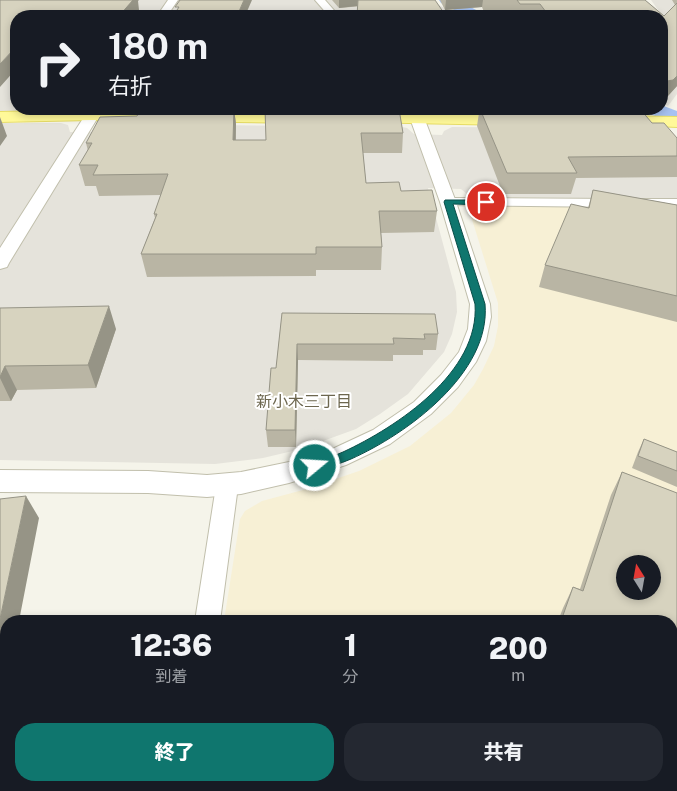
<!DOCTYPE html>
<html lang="ja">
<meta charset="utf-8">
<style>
:root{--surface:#171b24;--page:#242831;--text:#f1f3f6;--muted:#9ea1a6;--accent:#0f766e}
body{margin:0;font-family:"Public Sans","Noto Sans JP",sans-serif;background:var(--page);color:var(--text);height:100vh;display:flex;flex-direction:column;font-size:19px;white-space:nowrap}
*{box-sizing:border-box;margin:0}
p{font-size:16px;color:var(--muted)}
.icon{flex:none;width:28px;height:28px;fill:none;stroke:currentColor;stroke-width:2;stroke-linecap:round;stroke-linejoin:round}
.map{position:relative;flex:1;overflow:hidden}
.drawer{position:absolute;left:0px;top:615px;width:678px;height:176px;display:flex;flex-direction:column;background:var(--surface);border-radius:20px 20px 0 0;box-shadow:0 2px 8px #0003}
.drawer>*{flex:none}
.guide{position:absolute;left:10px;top:10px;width:658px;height:105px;border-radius:20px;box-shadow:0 2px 8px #0003;background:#171b24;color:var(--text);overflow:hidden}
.needle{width:32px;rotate:349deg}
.tools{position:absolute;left:616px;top:555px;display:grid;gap:10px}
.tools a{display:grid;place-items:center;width:45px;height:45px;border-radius:50%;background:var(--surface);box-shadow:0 2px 8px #0003;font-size:25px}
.pin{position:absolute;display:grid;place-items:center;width:42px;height:42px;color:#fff;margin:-21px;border:2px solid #fff;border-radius:50%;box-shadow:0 1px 5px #0007}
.me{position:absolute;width:55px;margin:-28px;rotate:72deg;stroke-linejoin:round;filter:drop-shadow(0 0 4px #0008)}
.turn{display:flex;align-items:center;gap:18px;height:105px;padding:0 15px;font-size:22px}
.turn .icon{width:65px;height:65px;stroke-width:2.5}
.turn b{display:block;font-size:35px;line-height:42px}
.eta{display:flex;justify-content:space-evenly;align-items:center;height:85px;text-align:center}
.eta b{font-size:30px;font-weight:800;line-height:35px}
.primary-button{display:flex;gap:10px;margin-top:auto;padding:10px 15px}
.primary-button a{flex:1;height:58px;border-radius:20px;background:var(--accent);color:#fff;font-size:20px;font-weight:800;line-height:58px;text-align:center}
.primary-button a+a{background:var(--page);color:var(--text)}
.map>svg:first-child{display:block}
.commercial{fill:#f7f0d5;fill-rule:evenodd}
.industrial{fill:#e5e3db}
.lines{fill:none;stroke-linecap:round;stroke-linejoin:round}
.river{fill:#a6c2f2;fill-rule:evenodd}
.minor-casing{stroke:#c1bfac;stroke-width:2}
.tertiary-casing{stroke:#c1bfac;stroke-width:2}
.primary-casing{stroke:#e7dd67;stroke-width:2}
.minor{fill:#fff;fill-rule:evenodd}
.tertiary{fill:#fff;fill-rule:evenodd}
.primary{fill:#fff999;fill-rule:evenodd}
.wall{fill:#b9b5a4;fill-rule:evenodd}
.shaded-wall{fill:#969486}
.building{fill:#d7d3bf;stroke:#969486;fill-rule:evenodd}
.route{fill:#0f766e;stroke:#0a4d48}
.labels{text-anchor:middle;stroke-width:4;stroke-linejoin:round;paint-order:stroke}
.neighbourhood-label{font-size:16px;fill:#6d674f;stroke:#fff}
</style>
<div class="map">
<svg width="677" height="791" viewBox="0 0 677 791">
<rect width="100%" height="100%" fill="#f5f4ea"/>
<path class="commercial" d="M492,205L677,206V791H200V785H671V621H224L240,519L245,511L262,501L303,490L359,471L410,446L451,413L474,385L483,369L494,346L498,326V303L470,213L475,206ZM625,564H652V591H625Z"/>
<path class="industrial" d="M15,0H429L460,16H16V109H77L63,111L0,112V12Z
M651,0H677V94L668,106L661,103V21H666Z
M0,123H61L68,125L70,132H98L114,124L402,127L407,128L414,134L442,135L444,131L452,127L657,129L677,139V199L481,197L467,194L461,189L428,188L456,292L457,312L452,334L444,352L408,394L380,414L356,429L301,449L263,458L215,464L0,460Z"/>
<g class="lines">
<path class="river" d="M439,0H457L482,13L485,16H466L441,3Z
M661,105L677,111V124L647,113L644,109H661Z"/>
<defs>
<path id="minor" d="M448,198L615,199L622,203L615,207L443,205L441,202Z
M642,199H677V207L637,206L635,203Z
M227,477L235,480L238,486L220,621H195L216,486L219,480Z
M168,785H198V791H168Z"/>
<path id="tertiary" d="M168,0H178L167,16H157Z
M315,0H325L339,16H329Z
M89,109H103L9,263L7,267L0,269V248Z
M402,109H416L425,120L456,202L490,304L491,317L486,341L476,362L458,387L431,414L390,444L346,465L289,483L241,494L207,497L148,493L0,492V470L148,471L207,475L241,472L289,462L328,451L373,430L414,402L441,375L459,352L468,329L470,304L440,202L411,121Z"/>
<path id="primary" d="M91,110L303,113L309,115L311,118L309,121L303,123L91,120L0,122V112Z
M364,114L516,115L522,117L524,120L522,123L516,125L358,122L356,119L358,116Z
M614,116L677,117V127L608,124L606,121L608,118Z"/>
</defs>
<use href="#minor" class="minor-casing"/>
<use href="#tertiary" class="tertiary-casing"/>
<use href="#primary" class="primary-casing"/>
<use href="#minor" class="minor"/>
<use href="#tertiary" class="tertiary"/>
<use href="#primary" class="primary"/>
</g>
<path class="wall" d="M332,0H435L339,8Z
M440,0H645L664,16L675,5L672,0H677V86L667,97L661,98V16H516L513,11L484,12L482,7L445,10Z
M141,109H399L403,133L402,153H363L366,183L401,191L437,211L434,232L381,233L382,247L381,270H316V276L147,277L141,254L155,218L154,214L161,195L99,196L96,186H85L79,165L88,151L86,143L137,116ZM234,110H265L266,140H236V124Z
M447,109H640L652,123L677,138V177L576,178L571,194H503L477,126L479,113L447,112Z
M593,190L677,205V322L539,287L545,265L588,208Z
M0,308L116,329L96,388L17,390L11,401H0Z
M282,313L438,334L436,350H423V355H393V361L298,360L296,447H268L266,430L276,368Z
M644,439L677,452V487L632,468L638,452Z
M622,472L677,493V657L671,621H558L563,608L573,587L580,589L611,495Z
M502,785H651L649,791H500Z"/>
<path class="shaded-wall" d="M128,0H139L138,1L139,10L135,16H119Z
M244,0H252L245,16H237Z
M339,0H358L357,6L339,8Z
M446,0H483L482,7L445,10Z
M15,48L16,53V69L0,87V64Z
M677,76V86L667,97L661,98V82Z
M234,109L236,124L235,160L233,140Z
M0,117L7,136L0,146Z
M109,306L116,329L96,388L88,365Z
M297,344L298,360L296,447L295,430Z
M5,366L17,390L11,401L0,378V377Z
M26,496L39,518L19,621H6V690L0,723V619Z"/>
<path class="building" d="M0,0H133L119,16H16V48H15L0,64Z
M180,0H244L237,16H173L179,7H175Z
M358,0H435L446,16H357Z
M517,0H645L664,16L677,3V76L673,80L661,82V16H549L540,4H520Z
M141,109H234L233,140H266L265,109H399L403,133H361L366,183L399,182L401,191L432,190L437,211H379L382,247H316V254H141L157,214H154L168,174L93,175L98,165H79L92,143H86L100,117L137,116Z
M480,109H640L652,123H664L677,138V156L568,157L577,173H507Z
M593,190L677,205V296L545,265L571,204L589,208Z
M109,306L88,365L5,366L0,377V308Z
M282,313L435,314L438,334H424L425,339L393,338L394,344H297L295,430H266L271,368H276Z
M644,439L677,452V471L638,456Z
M622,472L677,493V653L671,682V621H561L573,587L583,591ZM625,564H652V591H625Z
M26,496L0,619V499Z
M506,785H651L649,791H504Z"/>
<path class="route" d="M445,200H486L490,202L486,205L453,204L485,304C491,373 407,434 351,459C340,464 327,467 315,471L310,470L309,466L310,463C321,459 333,457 343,452C397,427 480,372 475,304L444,202Z"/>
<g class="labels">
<g class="neighbourhood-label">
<text x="304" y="407">新小木三丁目</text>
</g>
</g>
</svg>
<div class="tools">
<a><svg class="needle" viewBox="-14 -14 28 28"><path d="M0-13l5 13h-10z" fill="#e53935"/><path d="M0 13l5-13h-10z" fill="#9ea1a6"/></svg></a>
</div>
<div class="pin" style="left:486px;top:202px;background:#d93025"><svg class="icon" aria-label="arrive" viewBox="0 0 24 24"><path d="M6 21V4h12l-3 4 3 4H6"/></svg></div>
<svg class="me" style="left:315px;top:466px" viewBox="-20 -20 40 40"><circle r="17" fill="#0f766e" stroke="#fff" stroke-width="3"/><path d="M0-11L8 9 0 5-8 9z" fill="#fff"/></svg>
<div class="guide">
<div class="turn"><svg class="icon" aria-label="right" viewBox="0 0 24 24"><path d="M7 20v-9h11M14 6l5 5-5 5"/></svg><div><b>180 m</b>右折</div></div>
</div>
<section class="drawer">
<div class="eta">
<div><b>12:36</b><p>到着</p></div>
<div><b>1</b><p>分</p></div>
<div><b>200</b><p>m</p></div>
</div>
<div class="primary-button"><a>終了</a><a>共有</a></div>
</section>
</div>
